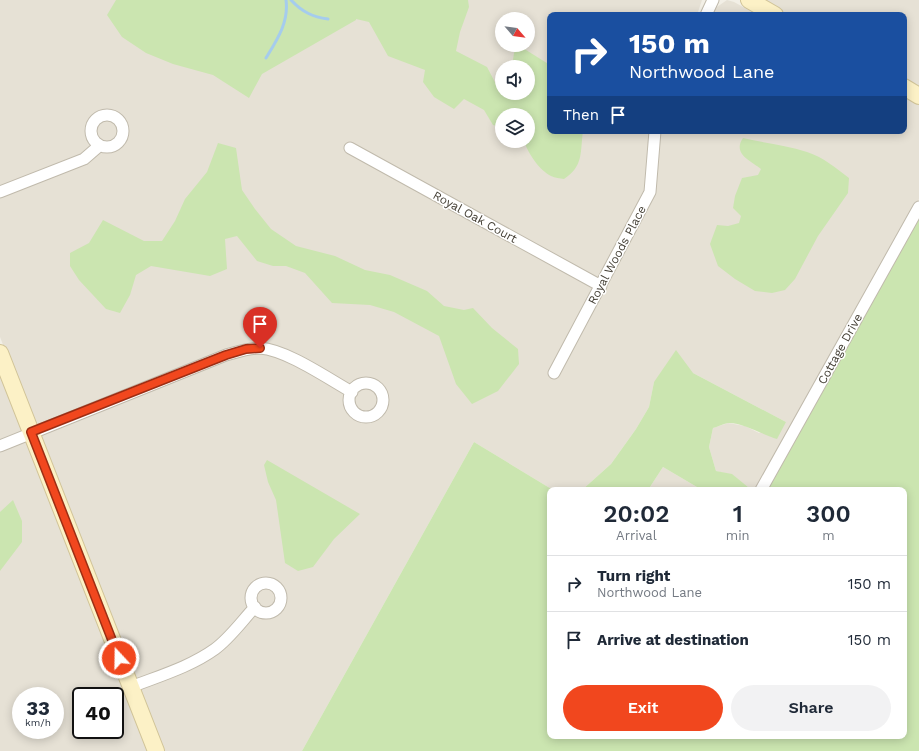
<!DOCTYPE html>
<style>
:root{--surface:#fff;--page:#f2f2f3;--text:#1f2937;--muted:#747a83;--line:#e0e1e3;--accent:#f1471e}
body{margin:0;font-family:"Work Sans",sans-serif;background:var(--page);color:var(--text);height:100vh;display:flex;flex-direction:column;font-size:15px;white-space:nowrap}
*{box-sizing:border-box;margin:0}
p{font-size:13px;color:var(--muted)}
.icon{flex:none;width:22px;height:22px;fill:none;stroke:currentColor;stroke-width:2;stroke-linecap:round;stroke-linejoin:round}
.map{position:relative;flex:1;overflow:hidden}
.sheet{position:absolute;left:547px;top:487px;width:360px;height:252px;display:flex;flex-direction:column;background:var(--surface);border-radius:8px;box-shadow:0 2px 10px #0003}
.sheet>*{flex:none}
.banner{position:absolute;left:547px;top:12px;width:360px;height:122px;border-radius:8px;box-shadow:0 2px 10px #0003;background:#1a4fa0;color:#fff;overflow:hidden}
.needle{width:26px;rotate:118deg}
.tools{position:absolute;left:495px;top:12px;display:grid;gap:8px}
.tools a{display:grid;place-items:center;width:40px;height:40px;border-radius:50%;background:var(--surface);box-shadow:0 2px 10px #0003;font-size:20px}
.speed{position:absolute;left:12px;top:687px;display:flex;gap:8px;font-size:20px;font-weight:700;text-align:center}
.speed>*{display:grid;place-content:center;width:52px;height:52px;border-radius:50%;background:var(--surface);box-shadow:0 2px 10px #0003;line-height:1}
.speed small{font-size:10px;font-weight:400}
.speed .limit{border:2px solid #111;border-radius:6px;background:#fff;color:#111}
.pin{position:absolute;display:grid;place-items:center;width:34px;height:34px;color:#fff;margin:-41px -17px;border-radius:50% 50% 50% 0;rotate:-45deg;box-shadow:0 0 4px #0007}
.pin .icon{rotate:45deg}
.me{position:absolute;width:44px;margin:-22px;rotate:339deg;stroke-linejoin:round;filter:drop-shadow(0 0 3px #0008)}
.turn{display:flex;align-items:center;gap:14px;height:84px;padding:0 16px;font-size:18px}
.turn .icon{width:52px;height:52px;stroke-width:2.5}
.turn b{display:block;font-size:28px;line-height:34px}
.then{display:flex;align-items:center;height:38px;padding:0 16px;background:#0003;gap:8px;font-size:15px}
.eta{display:flex;justify-content:space-evenly;align-items:center;height:68px;text-align:center}
.eta b{font-size:24px;font-weight:600;line-height:28px}
.primary-button{display:flex;gap:8px;margin-top:auto;padding:8px 16px}
.primary-button a{flex:1;height:46px;border-radius:24px;background:var(--accent);color:#fff;font-size:16px;font-weight:600;line-height:46px;text-align:center}
.primary-button a+a{background:var(--page);color:var(--text)}
ul{padding:0;list-style:none}
li{display:flex;align-items:center;gap:12px;height:56px;padding:0 16px;border-top:1px solid var(--line)}
li div{flex:1}
li b{display:block;font-size:15px}
li em{font-style:normal}
.map>svg:first-child{display:block}
.residential{fill:#e6e1d5;fill-rule:evenodd}
.green{fill:#cbe5b0}
.lines{fill:none;stroke-linecap:round;stroke-linejoin:round}
.stream{stroke:#a5cced;stroke-width:3}
.street-casing{stroke:#c0baac;stroke-width:13}
.secondary-casing{stroke:#d1c498;stroke-width:18}
.street{stroke:#fff;stroke-width:11}
.secondary{stroke:#fcf1c6;stroke-width:16}
.route-casing{stroke:#9d2e14;stroke-width:10}
.route{stroke:#f1471e;stroke-width:7}
.labels{text-anchor:middle;stroke-width:3;stroke-linejoin:round;paint-order:stroke}
.street-label{font-size:12px;fill:#454036;stroke:#fff}
</style>
<div class="map">
<svg width="919" height="751" viewBox="0 0 919 751">
<rect width="100%" height="100%" fill="#f2efe6"/>
<path class="residential" d="M0,0H702L697,15H550V131H904V96L919,105V199L756,490H749L748,487L732,475L716,471L709,447L713,428L728,423L745,426L759,433L786,422L693,373L654,382L649,407L636,429L611,464L582,490H553L474,442L302,751H161L0,337ZM502,19H528V45H502ZM502,67H528V93H502ZM502,115H528V141H502Z
M727,0L734,2L758,15H711L714,9Z
M749,0H919V96L904,87V15H775Z
M0,367L149,751H0ZM21,696H55V730H21ZM81,696H115V730H81Z
M663,467L702,490H648Z"/>
<path class="green" d="M116,0H468L469,7L460,32L456,51L487,67L498,88H502V93H528V67H512L514,53L518,45L550,65V131H583C580,152 584,166 564,179C560,178 555,178 551,176C539,170 528,153 524,141H528V115H502V127L493,125L484,110L464,99L454,109L434,97L423,82L425,70L388,56L369,22L356,19V20L262,74L249,98L213,75L173,64L146,53L122,37L107,15Z
M743,138C764,143 786,145 807,152C823,157 836,168 849,178L848,193L818,236L795,279L785,290L772,293L755,291L735,279L718,266L710,244L717,225L728,226L739,223L741,216L733,208L735,196L742,178L758,175L761,169C751,161 732,154 743,138Z
M218,143L236,148L242,190L255,209L271,229L296,246L335,256L365,270L390,275L427,291L444,306L464,310L473,308L492,328L518,349L519,364L498,391L472,404L456,384L439,336L394,312L370,305L332,303L305,273L286,266H273L257,261L237,236L225,239L227,269L210,276L151,266L136,275L130,295L120,313L106,309L79,280L70,266V253L89,243L103,220L144,241H162L175,221L185,199L207,172Z
M919,207V751H302L474,442L553,490H550V736H904V490H761Z
M676,350L693,373L786,422L777,439C763,435 742,422 728,423C723,424 717,427 713,428L709,447L716,471L732,474L748,487L749,490H702L663,467L648,490H582L611,464L636,429L649,407L654,382Z
M267,460L360,514L334,539L313,567L298,571L285,563L276,500L268,482L264,465Z
M13,500L22,521V542L0,571V512Z"/>
<g class="lines">
<path class="stream" d="M291,0C302,12 313,17 328,19
M266,58C277,40 289,22 286,0"/>
<defs>
<path id="street" d="M706,15L713,0
M91 131a16 16 0 1 1 32 0a16 16 0 1 1-32 0Z
M350,148L601,286
M0,192L84,159L99,146
M554,373L650,192L655,131
M349 400a17 17 0 1 1 34 0a17 17 0 1 1-34 0Z
M0,446L226,355C237,352 248,348 260,348C287,350 327,378 352,392
M761,490L919,207
M251 598a15 15 0 1 1 30 0a15 15 0 1 1-30 0Z
M131,687C159,676 190,667 215,649C230,638 242,621 255,607"/>
<path id="secondary" d="M749,0L775,15
M904,87L919,96
M0,353L156,751"/>
</defs>
<use href="#street" class="street-casing"/>
<use href="#secondary" class="secondary-casing"/>
<use href="#street" class="street"/>
<use href="#secondary" class="secondary"/>
</g>
<g class="lines">
<defs>
<path id="route" d="M119,658L31,432L226,355L246,349L260,348"/>
</defs>
<use href="#route" class="route-casing"/>
<use href="#route" class="route"/>
</g>
<g class="labels">
<g class="street-label">
<text transform="translate(475 217) rotate(29)" y="4">Royal Oak Court</text>
<text transform="translate(617 255) rotate(-62)" y="4">Royal Woods Place</text>
<text transform="translate(840 349) rotate(-61)" y="4">Cottage Drive</text>
</g>
</g>
</svg>
<div class="tools">
<a><svg class="needle" viewBox="-14 -14 28 28"><path d="M0-13l5 13h-10z" fill="#e53935"/><path d="M0 13l5-13h-10z" fill="#747a83"/></svg></a>
<a><svg class="icon" aria-label="sound" viewBox="0 0 24 24"><path d="M4 9h4l5-4v14l-5-4H4zM17 9q2 3 0 6"/></svg></a>
<a><svg class="icon" aria-label="layers" viewBox="0 0 24 24"><path d="M12 4l9 5-9 5-9-5zM3 14l9 5 9-5"/></svg></a>
</div>
<div class="speed"><div>33<small>km/h</small></div><div class="limit">40</div></div>
<div class="pin" style="left:260px;top:348px;background:#d93025"><svg class="icon" aria-label="arrive" viewBox="0 0 24 24"><path d="M6 21V4h12l-3 4 3 4H6"/></svg></div>
<svg class="me" style="left:119px;top:658px" viewBox="-20 -20 40 40"><circle r="17" fill="#f1471e" stroke="#fff" stroke-width="3"/><path d="M0-11L8 9 0 5-8 9z" fill="#fff"/></svg>
<div class="banner">
<div class="turn"><svg class="icon" aria-label="right" viewBox="0 0 24 24"><path d="M7 20v-9h11M14 6l5 5-5 5"/></svg><div><b>150 m</b>Northwood Lane</div></div>
<div class="then">Then<svg class="icon" aria-label="arrive" viewBox="0 0 24 24"><path d="M6 21V4h12l-3 4 3 4H6"/></svg></div>
</div>
<section class="sheet">
<div class="eta">
<div><b>20:02</b><p>Arrival</p></div>
<div><b>1</b><p>min</p></div>
<div><b>300</b><p>m</p></div>
</div>
<ul>
<li><svg class="icon" aria-label="right" viewBox="0 0 24 24"><path d="M7 20v-9h11M14 6l5 5-5 5"/></svg><div><b>Turn right</b><p>Northwood Lane</p></div><em>150 m</em></li>
<li><svg class="icon" aria-label="arrive" viewBox="0 0 24 24"><path d="M6 21V4h12l-3 4 3 4H6"/></svg><div><b>Arrive at destination</b></div><em>150 m</em></li>
</ul>
<div class="primary-button"><a>Exit</a><a>Share</a></div>
</section>
</div>
